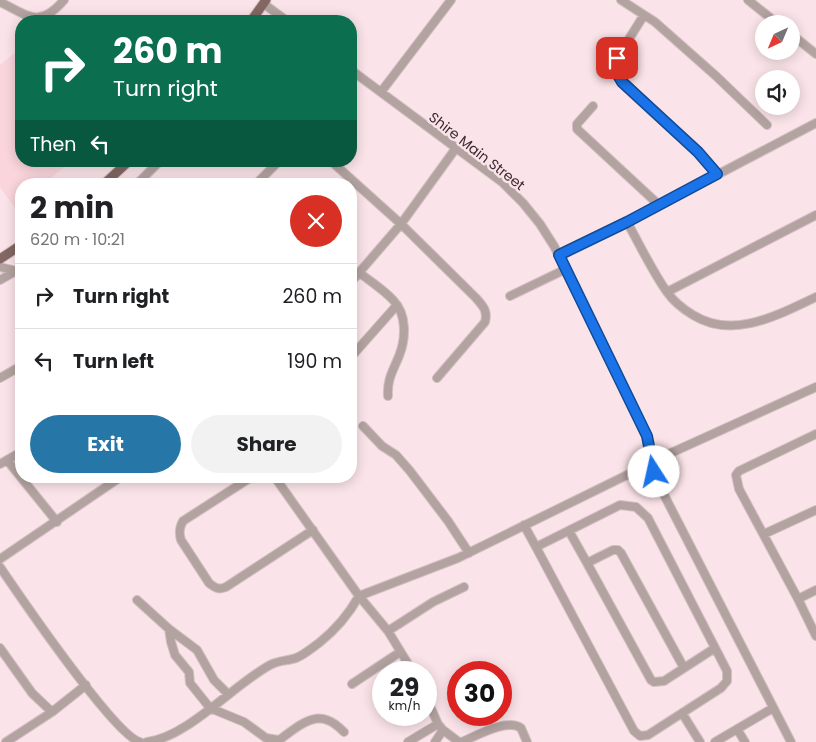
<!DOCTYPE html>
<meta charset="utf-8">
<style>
:root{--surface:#fff;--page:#f2f2f2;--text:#202124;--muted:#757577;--line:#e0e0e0;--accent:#2676a8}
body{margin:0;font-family:Poppins,sans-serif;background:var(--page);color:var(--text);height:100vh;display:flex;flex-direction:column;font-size:19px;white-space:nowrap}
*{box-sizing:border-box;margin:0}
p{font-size:16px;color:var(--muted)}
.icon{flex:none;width:28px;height:28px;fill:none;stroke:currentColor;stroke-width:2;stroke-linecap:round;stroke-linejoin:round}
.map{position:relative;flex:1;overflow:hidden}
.sheet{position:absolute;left:15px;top:178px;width:342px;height:305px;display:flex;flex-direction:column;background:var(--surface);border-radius:20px;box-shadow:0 2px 12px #0003}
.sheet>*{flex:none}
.top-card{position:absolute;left:15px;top:15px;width:342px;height:152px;border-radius:20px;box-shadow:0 2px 12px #0003;background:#0b6e4f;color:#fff;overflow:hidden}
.needle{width:32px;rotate:224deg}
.tools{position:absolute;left:755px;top:15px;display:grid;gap:10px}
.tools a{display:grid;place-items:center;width:45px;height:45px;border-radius:50%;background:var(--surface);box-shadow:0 2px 12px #0003;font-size:25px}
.speed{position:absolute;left:372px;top:661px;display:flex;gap:10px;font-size:25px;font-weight:700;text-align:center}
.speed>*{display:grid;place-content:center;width:65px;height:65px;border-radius:50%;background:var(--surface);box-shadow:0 2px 12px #0003;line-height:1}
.speed small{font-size:12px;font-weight:400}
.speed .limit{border:8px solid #d22;background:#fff;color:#111}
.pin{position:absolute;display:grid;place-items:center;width:42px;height:42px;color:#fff;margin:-21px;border-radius:10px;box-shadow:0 2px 8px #0006}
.me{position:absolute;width:55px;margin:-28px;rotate:350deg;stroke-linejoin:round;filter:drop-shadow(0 0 4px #0008)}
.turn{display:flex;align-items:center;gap:18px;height:105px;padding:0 15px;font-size:22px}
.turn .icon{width:65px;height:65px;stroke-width:2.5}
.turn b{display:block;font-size:35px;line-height:42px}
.then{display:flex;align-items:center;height:48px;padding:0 15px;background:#0003;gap:10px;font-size:19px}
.round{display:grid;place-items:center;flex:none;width:52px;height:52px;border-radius:26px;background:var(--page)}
.summary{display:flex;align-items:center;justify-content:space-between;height:85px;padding:0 15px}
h1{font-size:30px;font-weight:700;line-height:38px}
.primary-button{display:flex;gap:10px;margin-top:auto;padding:10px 15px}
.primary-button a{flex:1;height:58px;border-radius:30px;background:var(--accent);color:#fff;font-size:20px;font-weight:700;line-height:58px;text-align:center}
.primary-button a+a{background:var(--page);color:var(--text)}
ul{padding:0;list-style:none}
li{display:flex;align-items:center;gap:15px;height:65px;padding:0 15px;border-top:1px solid var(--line)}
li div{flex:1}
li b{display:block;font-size:19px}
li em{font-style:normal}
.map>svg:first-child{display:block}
.built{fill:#fad5dc}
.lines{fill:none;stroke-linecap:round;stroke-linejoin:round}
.minor-casing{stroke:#d4bfc4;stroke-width:10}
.major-casing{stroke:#d4bfc4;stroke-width:11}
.minor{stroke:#b3a3a0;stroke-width:8}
.major{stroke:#836763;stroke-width:9}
.route-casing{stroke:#114b97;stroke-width:12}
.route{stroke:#1a73e8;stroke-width:9}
.labels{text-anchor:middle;stroke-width:5;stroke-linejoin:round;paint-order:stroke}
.street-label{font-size:14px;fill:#392b2e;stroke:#fbe4e9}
</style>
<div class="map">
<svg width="816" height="742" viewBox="0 0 816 742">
<rect width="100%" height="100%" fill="#fbe4e9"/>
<path class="built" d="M21,48V161H71L44,184H21V203L15,208L0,187V65Z"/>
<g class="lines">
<defs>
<path id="minor" d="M621,0L655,22L716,76L767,125
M748,0L778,24
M0,2C29,16 39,29 64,0
M264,4L287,21
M644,15L617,58L615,70L618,76L698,153L717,174
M791,34L816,54
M351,70L502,182L523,203L540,224L554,246L647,436L651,462L660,487L791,742
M381,92L451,0
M593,106L577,124V129L659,205
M331,161L401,224L476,298C483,306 488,311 485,322L437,378
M137,184L160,161
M256,184L279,161
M627,222C640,245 652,271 667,292C674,302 683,309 693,315C733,340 778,315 816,297
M559,255L627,222L816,123
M0,267L16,271
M360,273C371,282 384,290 393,300C407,314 406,339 399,356C393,371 387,379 388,396
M0,280L21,268
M351,282L401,224L456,148
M667,292L816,215
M510,296L566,269
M351,357L397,305
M0,378L21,366
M363,426L382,446L396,455L410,471L448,521L469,553
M816,434L739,471L736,475L739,489L798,599L816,636
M7,460L57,522
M0,464L21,452
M253,476L183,521C179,528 179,533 181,540L209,583C215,588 219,590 226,587L313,530
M274,476L359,596L388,631L413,672
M620,505L636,507L648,518L727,671V681L721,688L648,735L640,736L634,731L536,547Z
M524,525L536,547
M569,531L587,563
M764,534L816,510
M0,559L122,476
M0,567C19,595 115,736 140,742
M798,599L816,590
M137,600L169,629L197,650L214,680L228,694
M169,629L171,642L175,655L189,672L190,683L210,708L244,722L266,738L279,740
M388,631L433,602L464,587
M0,648L32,693L52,712
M684,668L621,553L618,550H613L587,563L651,680L654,682L664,681L715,648
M352,684L400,652
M426,697L438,724L443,730L459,742
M682,713L700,742
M737,729L745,742
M6,742L52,712L86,685
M147,742C188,737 233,685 270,665C279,660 288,661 296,658C304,655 312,648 319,643C334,631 349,614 359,596L458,558L627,475L651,462L816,387
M277,742C289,733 310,713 327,720C334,722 339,727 344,732
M408,742L438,724
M435,742L443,730
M462,742C476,736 507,718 521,728L527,742
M715,742L773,708"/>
<path id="major" d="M251,21L266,0
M104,184L129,161
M0,259L21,245"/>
</defs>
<use href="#minor" class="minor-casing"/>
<use href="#major" class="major-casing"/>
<use href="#minor" class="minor"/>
<use href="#major" class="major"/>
</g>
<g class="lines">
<defs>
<path id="route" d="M617,58L615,70L622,82L698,152L717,174L627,222L559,255L647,436L654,472"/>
</defs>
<use href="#route" class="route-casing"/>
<use href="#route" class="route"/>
</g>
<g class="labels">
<g class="street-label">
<text transform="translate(477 151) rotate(38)" y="5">Shire Main Street</text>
</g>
</g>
</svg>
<div class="tools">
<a><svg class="needle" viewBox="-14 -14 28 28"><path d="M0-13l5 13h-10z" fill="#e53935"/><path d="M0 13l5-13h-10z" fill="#757577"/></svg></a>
<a><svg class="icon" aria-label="sound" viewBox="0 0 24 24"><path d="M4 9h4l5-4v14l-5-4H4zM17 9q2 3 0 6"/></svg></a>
</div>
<div class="speed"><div>29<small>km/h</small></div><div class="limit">30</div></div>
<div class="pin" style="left:617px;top:58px;background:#d93025"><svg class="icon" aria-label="arrive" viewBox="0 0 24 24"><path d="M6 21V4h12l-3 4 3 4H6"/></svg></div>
<svg class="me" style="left:654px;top:472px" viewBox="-20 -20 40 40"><circle r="19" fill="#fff"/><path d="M0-13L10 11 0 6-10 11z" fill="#1a73e8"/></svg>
<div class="top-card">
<div class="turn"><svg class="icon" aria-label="right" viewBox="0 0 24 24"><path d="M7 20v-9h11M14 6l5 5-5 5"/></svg><div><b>260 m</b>Turn right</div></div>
<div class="then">Then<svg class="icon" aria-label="left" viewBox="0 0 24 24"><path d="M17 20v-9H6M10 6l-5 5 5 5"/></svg></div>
</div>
<section class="sheet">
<div class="summary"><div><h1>2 min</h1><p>620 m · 10:21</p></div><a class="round" style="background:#d93025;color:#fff"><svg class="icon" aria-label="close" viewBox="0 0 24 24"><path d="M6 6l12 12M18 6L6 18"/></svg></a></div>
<ul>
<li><svg class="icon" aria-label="right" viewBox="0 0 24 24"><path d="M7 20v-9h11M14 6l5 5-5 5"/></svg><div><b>Turn right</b></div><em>260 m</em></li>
<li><svg class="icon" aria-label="left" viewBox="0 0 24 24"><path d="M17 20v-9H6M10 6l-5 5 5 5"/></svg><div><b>Turn left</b></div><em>190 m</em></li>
</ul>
<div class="primary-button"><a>Exit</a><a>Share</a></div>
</section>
</div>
